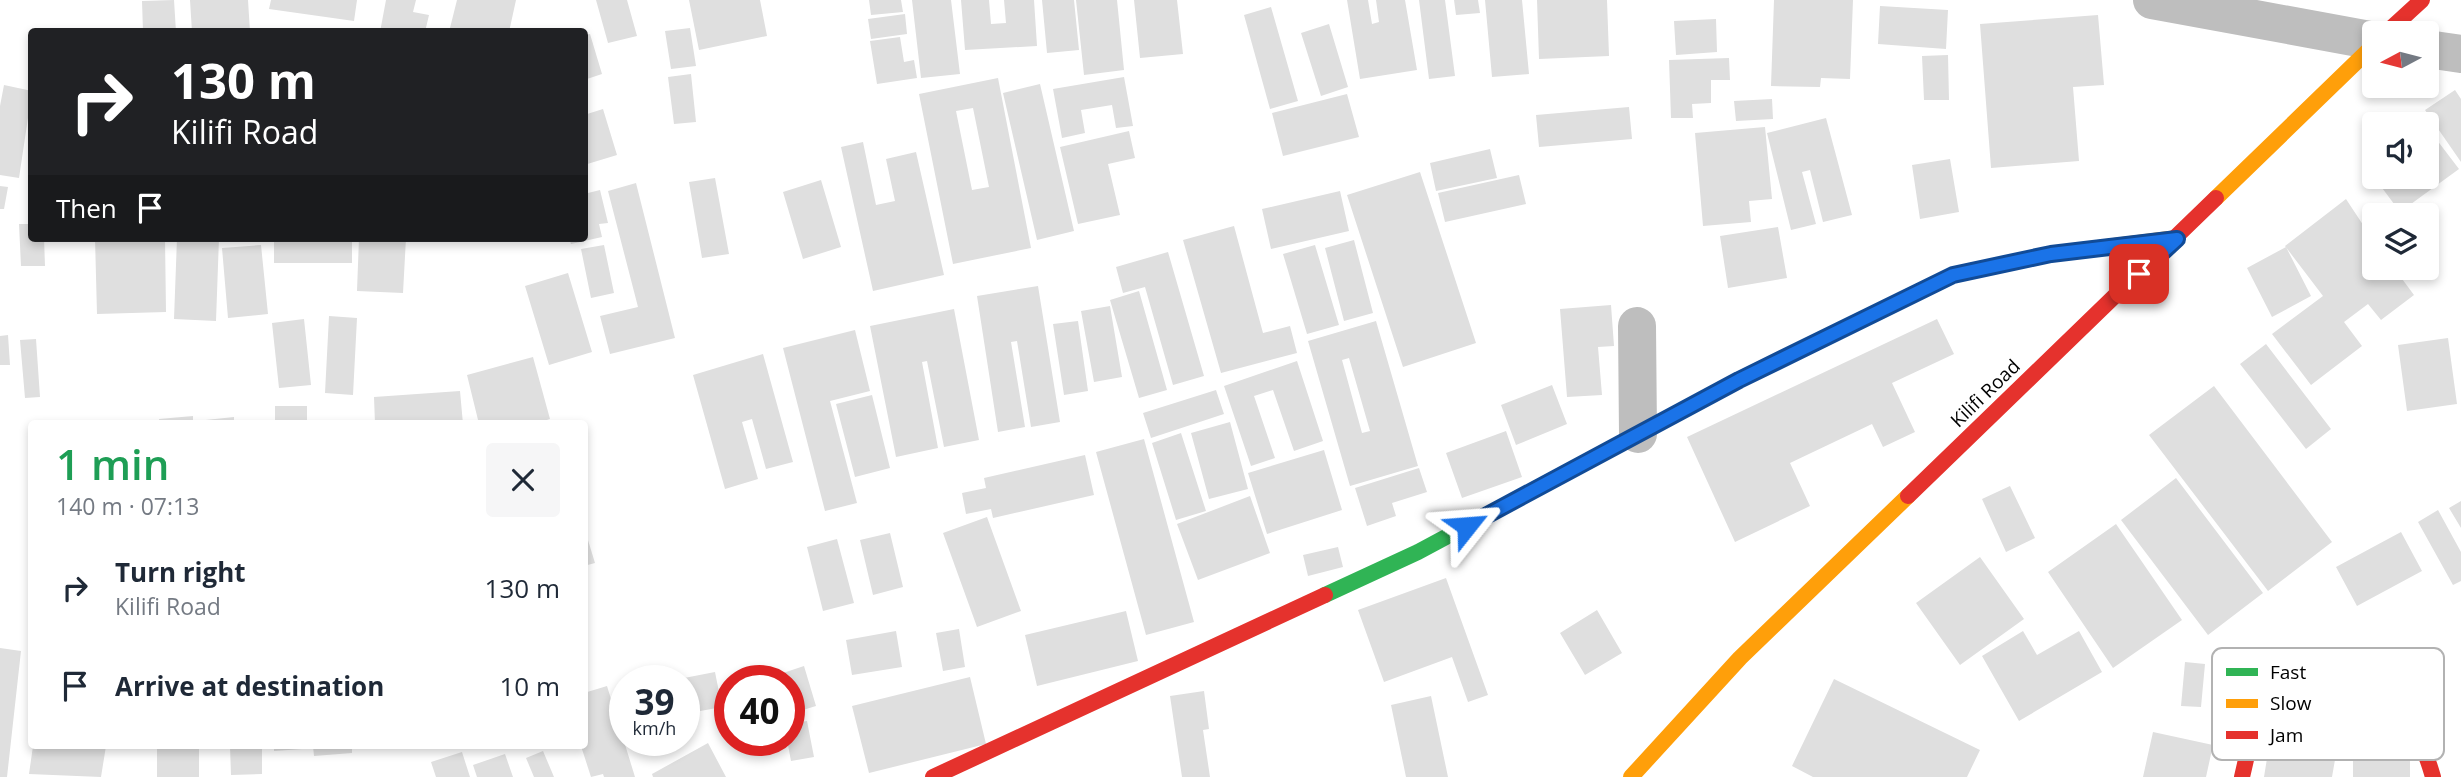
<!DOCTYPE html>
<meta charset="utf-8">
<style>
:root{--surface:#fff;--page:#f6f6f7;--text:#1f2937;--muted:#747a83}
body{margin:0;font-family:"Open Sans",sans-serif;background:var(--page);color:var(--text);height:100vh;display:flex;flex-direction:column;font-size:26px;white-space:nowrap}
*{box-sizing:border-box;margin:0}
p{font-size:23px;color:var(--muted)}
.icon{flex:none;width:38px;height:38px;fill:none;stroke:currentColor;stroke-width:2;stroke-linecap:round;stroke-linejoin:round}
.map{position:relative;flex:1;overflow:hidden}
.sheet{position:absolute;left:28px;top:420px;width:560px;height:329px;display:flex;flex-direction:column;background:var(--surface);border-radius:7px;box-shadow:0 4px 10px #0003}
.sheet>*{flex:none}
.top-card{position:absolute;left:28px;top:28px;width:560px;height:214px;border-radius:7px;box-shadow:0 4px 10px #0003;background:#202124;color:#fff;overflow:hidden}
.needle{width:46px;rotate:263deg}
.fabs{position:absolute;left:2362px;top:21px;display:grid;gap:14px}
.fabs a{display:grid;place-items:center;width:77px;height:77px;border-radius:7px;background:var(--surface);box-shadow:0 4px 10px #0003;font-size:35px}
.speed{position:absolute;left:609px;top:665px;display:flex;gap:14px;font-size:35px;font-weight:700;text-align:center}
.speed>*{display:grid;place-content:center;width:91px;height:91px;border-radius:50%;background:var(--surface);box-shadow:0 4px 10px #0003;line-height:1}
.speed small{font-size:18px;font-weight:400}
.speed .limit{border:10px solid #d22;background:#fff;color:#111}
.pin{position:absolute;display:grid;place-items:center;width:60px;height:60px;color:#fff;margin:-30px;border-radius:14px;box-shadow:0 4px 10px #0006}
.me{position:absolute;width:77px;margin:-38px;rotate:62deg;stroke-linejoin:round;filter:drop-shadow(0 0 5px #0008)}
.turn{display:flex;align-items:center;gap:24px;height:147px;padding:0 28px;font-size:32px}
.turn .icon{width:91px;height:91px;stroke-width:2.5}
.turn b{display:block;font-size:49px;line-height:60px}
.then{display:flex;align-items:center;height:66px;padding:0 28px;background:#0003;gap:14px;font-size:26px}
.round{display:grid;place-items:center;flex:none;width:74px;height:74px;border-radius:7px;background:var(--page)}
.overview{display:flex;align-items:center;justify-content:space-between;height:119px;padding:0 28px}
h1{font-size:42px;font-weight:600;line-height:52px;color:#1e9e55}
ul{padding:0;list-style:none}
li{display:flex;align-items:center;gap:21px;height:98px;padding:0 28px}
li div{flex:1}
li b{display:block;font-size:26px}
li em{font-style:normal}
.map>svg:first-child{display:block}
.building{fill:#dfdfdf;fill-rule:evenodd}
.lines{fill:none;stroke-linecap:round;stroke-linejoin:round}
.street{stroke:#bebebe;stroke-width:38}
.fast{stroke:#30b455;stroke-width:16}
.slow{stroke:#ff9f0a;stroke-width:16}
.jam{stroke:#e5322d;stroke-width:16}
.route-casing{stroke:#114b97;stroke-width:18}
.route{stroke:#1a73e8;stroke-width:12}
.labels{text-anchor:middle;stroke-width:6;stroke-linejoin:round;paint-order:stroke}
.street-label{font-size:19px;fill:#000;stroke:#fff}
.key{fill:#fff;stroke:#b2b2b2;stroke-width:2}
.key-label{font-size:19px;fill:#000}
</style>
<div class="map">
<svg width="2461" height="777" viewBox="0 0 2461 777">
<rect width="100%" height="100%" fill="#fff"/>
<path class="building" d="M174,0L176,32H143L142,1Z
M190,0H248L250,32H192Z
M271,0H357L354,21L269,9Z
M386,0H416L413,12L429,15L425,32H380Z
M457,0H516L509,32H449Z
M596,0H627L637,36L608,43Z
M689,0H760L767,36L699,50Z
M869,0H901L903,12L871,15Z
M912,0H951L960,74L921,78Z
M961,0H989L991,24L1006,23L1004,0H1034L1037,46L965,50Z
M1042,0H1074L1079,50L1047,53Z
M1076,0H1117L1124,70L1084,75Z
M1134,0H1177L1183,54L1140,58Z
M1347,0H1368L1372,24L1379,22L1376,0H1405L1417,70L1360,79Z
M1419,0H1445L1455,76L1429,79Z
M1454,0H1478L1480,13L1456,15Z
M1485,0H1522L1529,74L1492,77Z
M1537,0H1607L1609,56L1539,59Z
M1774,0H1853L1850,79L1821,78L1820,87L1771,86Z
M1880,6L1948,10L1946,49L1878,44Z
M1271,7L1298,101L1270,109L1244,15Z
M905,14L907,34L871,39L868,19Z
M2098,15L2104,85L2073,87L2079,161L1991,168L1980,24Z
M1716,19L1717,52L1676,55L1674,21Z
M1329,24L1348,87L1321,96L1301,33Z
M690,28L696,66L671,69L665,31Z
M590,34L602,74L584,80V35Z
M900,37L904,62L914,60L917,78L877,84L870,41Z
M1948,55L1949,100H1924L1922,56Z
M1729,58L1730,80H1711V103L1692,104L1693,118H1671L1669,60Z
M691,74L696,122L674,124L668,77Z
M1124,77L1133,126L1116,128L1112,105L1081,110L1085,133L1062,138L1053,89Z
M998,78L1031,248L953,264L919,94ZM973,108L989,187L972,190L956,111Z
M1040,84L1074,231L1037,240L1003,93Z
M4,85L32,91L19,178L0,175V106Z
M2455,90L2461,99V162L2425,110Z
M1347,94L1359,137L1283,156L1272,113Z
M1772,99L1773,119L1736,121L1734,101Z
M1629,107L1632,139L1539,147L1536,115Z
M603,109L617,155L584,165V115Z
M1826,118L1852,215L1823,222L1810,170L1802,172L1816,224L1791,230L1767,133Z
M1765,127L1772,199L1749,201L1751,222L1703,226L1695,133Z
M2427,127L2459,169L2400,212L2368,169L2375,164V177H2427Z
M1129,131L1135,158L1108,164L1120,215L1078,224L1060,147Z
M863,142L876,205L895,201L886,159L916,152L944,275L873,291L841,147Z
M1490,149L1497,178L1436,191L1430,163Z
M1950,159L1959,212L1920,219L1912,165Z
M1420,172L1476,343L1403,367L1347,195Z
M1519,175L1526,204L1445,222L1438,193Z
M715,178L729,254L702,258L689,182Z
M821,180L841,247L803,259L783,192Z
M636,183L675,338L610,354L600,316L638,307L608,191Z
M0,186L8,187L4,209H0Z
M600,190L608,223L599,224L602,237L571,244L569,238H584V194Z
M1340,191L1349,231L1271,249L1262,209Z
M2346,199L2375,243V268H2394L2414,295L2381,320L2368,304L2344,322L2362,346L2311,385L2272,334L2323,296L2285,246Z
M19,224H32V238H44L45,266H21Z
M1234,226L1263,333L1290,326L1297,353L1221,373L1183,240Z
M1778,227L1787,278L1728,288L1720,236Z
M95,238H165L166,312L97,314Z
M177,238H219L216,321L174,319Z
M274,238H352V263H274Z
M359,238H406L403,293L357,291Z
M1354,240L1373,313L1344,321L1325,248Z
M261,245L268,314L228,318L222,248Z
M604,245L614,293L591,298L581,249Z
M1315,245L1339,325L1307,334L1283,254Z
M2286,247L2311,296L2272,317L2247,268Z
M1168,252L1204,376L1173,385L1145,287L1123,293L1116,267Z
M568,273L592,352L549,365L525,286Z
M1038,286L1060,422L1031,427L1017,341L1011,342L1025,427L998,432L977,296Z
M1139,291L1167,390L1139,398L1110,300Z
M1611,305L1614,346L1598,347L1602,395L1567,397L1560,309Z
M1110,306L1122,377L1094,382L1081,311Z
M954,309L979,440L944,447L927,361L922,362L938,448L896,457L870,326Z
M329,316L357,318L353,395L325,393Z
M304,319L311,385L279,388L272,323Z
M1937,319L1954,354L1892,383L1915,432L1883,447L1872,424L1790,463L1810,506L1735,542L1687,437Z
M1078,321L1088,391L1064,395L1053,324Z
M1376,321L1418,466L1350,486L1308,341ZM1349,358L1370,431L1362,433L1342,360Z
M855,330L870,391L830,401L857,503L825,511L783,348Z
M8,335L10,365H0V336Z
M2448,338L2457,404L2407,411L2398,345Z
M36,339L40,397L25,398L20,340Z
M2266,344L2331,429L2306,449L2240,364Z
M763,354L793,462L766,469L752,419L742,422L758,479L725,489L693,375Z
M533,357L550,419L534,424H479L467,375Z
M1297,361L1323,441L1294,451L1273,390L1254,396L1275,458L1251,466L1224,386Z
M1552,385L1567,424L1516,445L1501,405Z
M2214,386L2332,542L2268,591L2149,435Z
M1216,390L1224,414L1151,438L1143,413Z
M460,391L463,424H375L374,397Z
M872,395L890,468L855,477L836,404Z
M275,406H307V424H275Z
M193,416V424H160L159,419Z
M234,417V424H196V421Z
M1230,422L1248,489L1209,499L1191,433Z
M1506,431L1522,477L1462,498L1446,453Z
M1181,433L1206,511L1176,520L1152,443Z
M1144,439L1194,622L1146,635L1096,452Z
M1324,450L1342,510L1267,534L1248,473Z
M1085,455L1094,495L993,518L991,509L966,514L962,493L986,488L984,478Z
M1419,468L1427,492L1392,503L1396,516L1367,526L1355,488Z
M2176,478L2263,593L2208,635L2121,520Z
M2010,486L2035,538L2006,552L1982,499Z
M1250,496L1270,553L1198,580L1177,524Z
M2461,501V528L2449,508Z
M2438,510L2461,552V581L2453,585L2418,522Z
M987,517L1021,611L977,627L943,533Z
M2116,524L2182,620L2113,668L2048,572Z
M584,527L595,563L584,566Z
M2401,532L2422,571L2357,606L2336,567Z
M890,533L903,587L873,595L860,540Z
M837,539L854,603L823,611L807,547Z
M1338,547L1343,567L1308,576L1303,555Z
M1980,557L2024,619L1960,665L1916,603Z
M1446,578L1488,695L1468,702L1452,657L1384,682L1358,610Z
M1597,610L1622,653L1585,675L1560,633Z
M1126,611L1138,661L1037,686L1025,635Z
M959,629L965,667L943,671L936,633Z
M896,631L902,667L852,675L846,640Z
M2023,631L2037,655L2079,631L2102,672L2019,721L1982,656Z
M0,648L21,651L7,777H0Z
M2185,662L2205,664L2201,707L2181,706Z
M804,666L816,706L793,713L789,681H782L780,674Z
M715,672L722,707L684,714V681L679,679Z
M970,677L986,744L869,773L852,706Z
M1834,679L1980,750L1967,777H1813L1792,766Z
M607,686L635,777H604L603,774L591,777L581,746H584V693Z
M1204,691L1209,729L1203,730L1210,777H1182L1170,696Z
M1431,696L1448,777H1406L1391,705Z
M2276,703L2343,714L2332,777H2264Z
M807,721L814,757L791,761L787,740L789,724Z
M2153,732L2213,745L2206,777H2143Z
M708,743L726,777H653L652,774Z
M33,746H106L101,777L29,774Z
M157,746H199V777H157Z
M230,746H262V774L231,775Z
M274,746H302V749L274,751Z
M313,746H352V753L314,756Z
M543,751L554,777H534L526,758Z
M462,752L470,777H436L431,762Z
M505,754L513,777H477L473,765Z
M2353,759H2410V777H2353Z"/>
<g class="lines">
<path class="street" d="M2152,0L2375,41
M2427,49L2461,54
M1637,326L1638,434"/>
<path class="fast" d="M1325,595L1418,552L1610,449"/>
<path class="slow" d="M2216,198L2375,44
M1610,449L1739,380L1953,275L2051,254L2177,238
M1631,777L1740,658L1908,496"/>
<path class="jam" d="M2386,33L2422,0
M1908,496L2216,198
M933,777L1325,595
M2242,777L2265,677C2355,684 2405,678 2433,777"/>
</g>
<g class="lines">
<defs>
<path id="route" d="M1467,526L1739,380L1953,275L2051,254L2177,239L2139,274"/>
</defs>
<use href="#route" class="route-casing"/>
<use href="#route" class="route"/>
</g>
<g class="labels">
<g class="street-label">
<text transform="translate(1985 393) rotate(-44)" y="7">Kilifi Road</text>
</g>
</g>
<rect x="2212" y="648" width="232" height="112" rx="10" class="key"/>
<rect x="2226" y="668" width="32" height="8" fill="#30b455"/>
<rect x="2226" y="699" width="32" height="9" fill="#ff9f0a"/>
<rect x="2226" y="731" width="32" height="8" fill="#e5322d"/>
<g class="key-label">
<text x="2270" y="679">Fast</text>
<text x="2270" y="710">Slow</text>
<text x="2270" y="742">Jam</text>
</g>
</svg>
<div class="fabs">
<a><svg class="needle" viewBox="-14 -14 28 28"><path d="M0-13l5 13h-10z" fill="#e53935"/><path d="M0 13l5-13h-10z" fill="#747a83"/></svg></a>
<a><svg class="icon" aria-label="sound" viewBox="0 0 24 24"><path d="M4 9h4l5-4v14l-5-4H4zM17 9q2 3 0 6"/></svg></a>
<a><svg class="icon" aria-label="layers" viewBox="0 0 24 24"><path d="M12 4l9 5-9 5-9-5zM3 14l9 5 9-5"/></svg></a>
</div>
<div class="speed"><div>39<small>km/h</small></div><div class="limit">40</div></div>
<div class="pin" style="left:2139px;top:274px;background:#d93025"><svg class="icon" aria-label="arrive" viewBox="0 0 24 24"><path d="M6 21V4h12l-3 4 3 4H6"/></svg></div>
<svg class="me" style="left:1467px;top:526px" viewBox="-20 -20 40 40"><path d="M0-17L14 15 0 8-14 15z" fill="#1a73e8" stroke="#fff" stroke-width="4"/></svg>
<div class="top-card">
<div class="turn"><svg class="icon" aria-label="right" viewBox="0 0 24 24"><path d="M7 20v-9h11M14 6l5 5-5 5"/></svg><div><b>130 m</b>Kilifi Road</div></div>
<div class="then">Then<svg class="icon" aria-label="arrive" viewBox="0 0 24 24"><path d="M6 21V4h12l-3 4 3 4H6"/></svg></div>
</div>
<section class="sheet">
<div class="overview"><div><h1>1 min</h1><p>140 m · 07:13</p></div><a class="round"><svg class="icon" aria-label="close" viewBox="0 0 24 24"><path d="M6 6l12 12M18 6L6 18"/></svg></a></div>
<ul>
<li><svg class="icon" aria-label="right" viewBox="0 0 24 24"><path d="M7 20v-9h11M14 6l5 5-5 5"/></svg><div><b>Turn right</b><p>Kilifi Road</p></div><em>130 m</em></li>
<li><svg class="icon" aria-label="arrive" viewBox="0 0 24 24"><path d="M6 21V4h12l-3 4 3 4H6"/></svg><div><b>Arrive at destination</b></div><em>10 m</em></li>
</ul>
</section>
</div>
